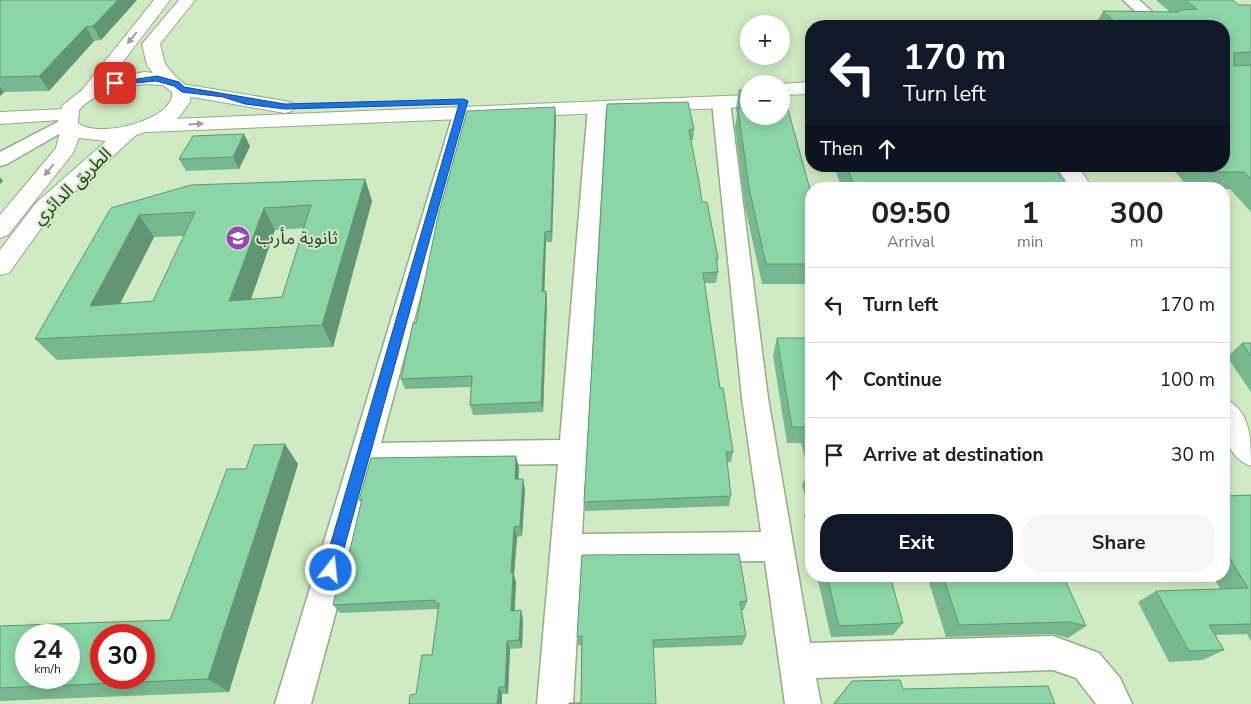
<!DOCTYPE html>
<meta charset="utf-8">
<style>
:root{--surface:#fff;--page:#f6f6f6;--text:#202124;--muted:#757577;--line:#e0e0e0;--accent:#111827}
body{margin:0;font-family:"Nunito Sans","Noto Sans Arabic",sans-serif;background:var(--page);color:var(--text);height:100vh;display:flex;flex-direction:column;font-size:19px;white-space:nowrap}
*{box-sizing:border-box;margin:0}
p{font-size:16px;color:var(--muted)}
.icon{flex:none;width:28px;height:28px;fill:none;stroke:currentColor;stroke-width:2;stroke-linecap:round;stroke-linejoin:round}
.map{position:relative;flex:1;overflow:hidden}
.details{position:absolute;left:805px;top:182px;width:425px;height:400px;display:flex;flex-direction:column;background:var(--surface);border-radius:20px;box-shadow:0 2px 12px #0003}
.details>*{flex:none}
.top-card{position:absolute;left:805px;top:20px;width:425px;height:152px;border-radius:20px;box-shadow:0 2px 12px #0003;background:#111827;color:#fff;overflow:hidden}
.buttons{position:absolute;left:740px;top:15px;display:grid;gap:10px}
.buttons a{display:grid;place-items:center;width:50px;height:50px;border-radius:50%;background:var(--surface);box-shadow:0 2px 12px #0003;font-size:25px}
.speed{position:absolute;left:15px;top:624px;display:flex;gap:10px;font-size:25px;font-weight:700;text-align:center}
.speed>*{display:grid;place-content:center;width:65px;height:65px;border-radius:50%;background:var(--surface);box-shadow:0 2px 12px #0003;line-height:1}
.speed small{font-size:12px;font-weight:400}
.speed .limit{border:8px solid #d22;background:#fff;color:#111}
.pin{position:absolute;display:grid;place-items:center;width:42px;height:42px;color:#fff;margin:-21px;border-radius:10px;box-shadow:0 2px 8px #0006}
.me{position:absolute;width:55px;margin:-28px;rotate:16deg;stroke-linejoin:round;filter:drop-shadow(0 0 4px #0008)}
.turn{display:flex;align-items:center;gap:18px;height:105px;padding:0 15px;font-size:22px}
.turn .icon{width:65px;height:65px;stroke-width:2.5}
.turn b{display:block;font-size:35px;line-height:42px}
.then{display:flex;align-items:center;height:48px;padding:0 15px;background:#0003;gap:10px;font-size:19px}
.eta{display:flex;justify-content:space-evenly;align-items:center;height:85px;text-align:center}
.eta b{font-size:30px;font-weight:700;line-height:35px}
.primary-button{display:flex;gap:10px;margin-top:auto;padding:10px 15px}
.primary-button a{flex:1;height:58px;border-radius:20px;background:var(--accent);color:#fff;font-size:20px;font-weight:700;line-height:58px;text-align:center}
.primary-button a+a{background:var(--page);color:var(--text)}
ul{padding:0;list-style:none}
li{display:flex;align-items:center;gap:15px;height:75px;padding:0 15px;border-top:1px solid var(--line)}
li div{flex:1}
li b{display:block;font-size:19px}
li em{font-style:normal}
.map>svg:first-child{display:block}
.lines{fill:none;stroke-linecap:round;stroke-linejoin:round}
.minor-casing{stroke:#93ac87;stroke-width:3}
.tertiary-casing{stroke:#93ac87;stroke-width:2}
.secondary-casing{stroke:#93ac87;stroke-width:2}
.minor{fill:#fff;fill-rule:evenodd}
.tertiary{fill:#fff;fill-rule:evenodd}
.secondary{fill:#fff;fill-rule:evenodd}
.wall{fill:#78b890;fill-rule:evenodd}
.shaded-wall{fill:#619675}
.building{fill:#8bd6a7;stroke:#619675;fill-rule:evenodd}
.oneway{fill:#999e96}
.route{fill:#1a73e8;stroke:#114b97}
.labels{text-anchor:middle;stroke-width:4;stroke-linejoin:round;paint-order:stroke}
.street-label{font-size:18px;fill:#333d2e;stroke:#d0eac3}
.poi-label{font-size:18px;fill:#333d2e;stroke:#d0eac3;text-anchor:start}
</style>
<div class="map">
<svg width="1251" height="704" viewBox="0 0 1251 704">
<rect width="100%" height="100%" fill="#d0eac3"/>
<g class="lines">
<defs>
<path id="minor" d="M1123,0H1139L1168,26H1151Z
M721,97L727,98L730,102L768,398L810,643L1053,636L1099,653L1120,678L1132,704H1096L1076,678L1053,670L816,678L821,704H785L765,561L581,563L573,704H537L558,464L375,467L311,704H275L455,108H467L470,112L381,443L560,440L588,107L591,103H603L606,107L582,534L761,532L742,398L712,102L715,98Z
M67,117L73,118L76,122L73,126L7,164L0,166V152Z"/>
<path id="tertiary" d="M811,82V94L781,95V84H779Z
M182,84L285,101L292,103L295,107L292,111L285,113L175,94L173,90L175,86Z
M749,95V107L147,132L140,130L137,126L140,122L147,120Z
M67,109L74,111L77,115L74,119L0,124V112Z
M1056,166H1078L1093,189H1071Z
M1224,399C1251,409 1251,440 1251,466C1223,456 1222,424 1224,399Z"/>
<path id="secondary" d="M154,0H170L109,80L144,72L153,73L147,65L142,44L179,0H195L160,44L165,64L175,76L191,90L190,102L179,117L165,126L136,135L52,213L9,273L0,275V250L36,203L106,141L79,138L73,153L8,235L0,238V215L56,148L61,128L57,118L63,105L82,90ZM144,84L163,85L172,92C172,96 172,100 169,103C157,123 96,138 78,123L79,110C95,92 122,87 144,84Z"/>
</defs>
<use href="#minor" class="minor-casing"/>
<use href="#tertiary" class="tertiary-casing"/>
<use href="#secondary" class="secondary-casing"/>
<use href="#minor" class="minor"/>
<use href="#tertiary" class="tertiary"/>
<use href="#secondary" class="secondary"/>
</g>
<path class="wall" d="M0,0H137L101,40L94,41L49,91L4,92L0,96Z
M1156,0H1232L1239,5H1251V212L1230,189H1190L1170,166H1224V26H1095L1103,11L1170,12Z
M739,90L811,193V284H762L745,207L735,127L737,114L736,109Z
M607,104L694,129L693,140H691L702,202L718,258L717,266L718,272L716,283H704L720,388L733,452L731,462H727L731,496L729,506L585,511L584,502Z
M556,117L552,242H546L544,291H546L547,302L543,412L473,415L470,405L472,387L405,389L401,379L416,323Z
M250,146L239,169L186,171L179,159Z
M834,166H1054L1068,189H842Z
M365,179L372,201L333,347L57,360L35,339L111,208ZM304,228L282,297L251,299L275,230ZM184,236L153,301L120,304L154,237Z
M777,338H811V550L804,516L808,506L802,485L808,471L801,443H787L773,355Z
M1242,343H1251V392L1227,357Z
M298,464L229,692L0,701V626L170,620L246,469Z
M519,467L518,479L525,489L522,536L517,537L514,575L516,582L515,611L523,619L522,648L510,649L508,694H502V704H409L416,694L432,655L438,609L340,613L333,605L345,571L361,502L359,500Z
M1251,495V641L1247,634L1215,635L1224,650L1203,660L1169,662L1138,602L1156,591L1220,589L1213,576H1224V496Z
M582,555L747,601L744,610H742L746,636L742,645L653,648L581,703V645H578L577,637Z
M817,576H890L903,623L893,635L831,637Z
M927,576H1063L1086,626L1068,638L1053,634L946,637Z
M852,681L903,689L1055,704H833Z"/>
<path class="shaded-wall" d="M118,0H137L101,40L93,26Z
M86,27L94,41L49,91L39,76Z
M0,86L4,92L0,96Z
M555,107L556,117L552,242L551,231Z
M244,134L250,146L239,169L233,157Z
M0,177L3,181L0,184Z
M365,179L372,201L333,347L322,325Z
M264,208L275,230L243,322L229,301Z
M139,215L154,237L108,327L90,306Z
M545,232L546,242L544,302L542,291Z
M546,291L547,302L543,412L541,402Z
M285,444L298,464L229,692L208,679Z
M516,456L519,467L518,489L515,479Z
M523,479L525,489L522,536L520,526Z
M514,527L517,537L514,575L516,582L514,619L511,611V573Z
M521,610L523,619L522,648L519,640Z
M507,641L510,649L508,694L505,687Z
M499,687L502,694V704H497Z"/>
<path class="building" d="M0,0H118L93,26L86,27L39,76L0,77Z
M1185,0H1232L1239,5H1251V52L1234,53V66L1251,65V179L1244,172H1203L1198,166H1224V26H1119L1103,11L1178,12L1179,10L1197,9Z
M754,83H781V84H754Z
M781,84L811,193V264H766L749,188L738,108H743L739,90H749V116H781Z
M688,102L694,129L689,130L699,182L702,202H707L718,258H716L718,272L703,273L720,388H723L733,452H726L731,496L584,502L607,104Z
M555,107L551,231L545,232L542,291H546L541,402L470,405L472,376L401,379L413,323H416L438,216L467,111Z
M244,134L233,157L179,159L193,136Z
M847,166H1054L1068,189H855Z
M365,179L322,325L35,339L111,208L191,185ZM311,205L282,297L229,301L264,208ZM195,212L153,301L90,306L139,215Z
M777,338H811V446L806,427H792Z
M1242,343H1251V356Z
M285,444L208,679L0,688V626L170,620L227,469H246L254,445ZM26,635H69V678H26ZM101,635H144V678H101Z
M516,456L515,479H523L520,526L514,527L511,573H513L511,611L521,610L519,640L507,641L505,687H499L497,704H409L410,695L416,694L422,655H432L439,603H434L435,600L333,605L341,571H345L362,499L359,500L371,458Z
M808,470H811V481Z
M1251,495V624L1209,625L1224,650L1189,651L1156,591L1248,588L1224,549V496Z
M739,554L747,601L740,602L746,636L653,640L656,704H569V703H581L582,636L577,637L582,555Z
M827,576H890L903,623L839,626Z
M943,576H1063L1086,626L1070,622L959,625Z
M900,680L903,689L1048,686L1055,704H834L852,681Z"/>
<defs><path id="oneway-solid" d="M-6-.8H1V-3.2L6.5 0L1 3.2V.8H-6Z" transform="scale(1.25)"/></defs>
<g class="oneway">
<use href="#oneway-solid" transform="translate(132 38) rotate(129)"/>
<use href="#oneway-solid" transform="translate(196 124) rotate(-3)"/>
<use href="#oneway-solid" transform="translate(49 170) rotate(129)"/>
</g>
<path class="route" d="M157,76L179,82L184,87L285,104L464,99L468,101L338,570L336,575L331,577L326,575L323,570L459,104L285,109L245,104L223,97L182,92L174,86L156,81L115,85L111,83Z"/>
<defs>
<symbol id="school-disc" viewBox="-11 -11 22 22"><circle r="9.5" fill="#9746b5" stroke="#d0eac3"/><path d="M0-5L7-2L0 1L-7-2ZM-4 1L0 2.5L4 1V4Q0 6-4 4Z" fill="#fff"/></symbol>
</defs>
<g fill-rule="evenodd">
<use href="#school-disc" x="224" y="224" width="28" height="28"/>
</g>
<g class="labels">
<g class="street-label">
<text transform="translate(72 186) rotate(-44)" y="6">الطريق الدائري</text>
</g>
<g class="poi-label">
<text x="256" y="244">ثانوية مأرب</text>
</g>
</g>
</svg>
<div class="buttons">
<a>+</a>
<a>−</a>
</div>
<div class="speed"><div>24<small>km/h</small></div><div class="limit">30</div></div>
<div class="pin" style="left:115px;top:83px;background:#d93025"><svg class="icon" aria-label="arrive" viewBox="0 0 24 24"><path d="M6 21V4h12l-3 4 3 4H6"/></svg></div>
<svg class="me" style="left:331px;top:570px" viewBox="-20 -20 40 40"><circle r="17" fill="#1a73e8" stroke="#fff" stroke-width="3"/><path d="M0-11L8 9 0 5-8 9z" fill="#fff"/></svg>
<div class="top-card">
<div class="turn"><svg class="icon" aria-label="left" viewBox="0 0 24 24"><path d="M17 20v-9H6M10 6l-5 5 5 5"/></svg><div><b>170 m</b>Turn left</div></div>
<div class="then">Then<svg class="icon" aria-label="ahead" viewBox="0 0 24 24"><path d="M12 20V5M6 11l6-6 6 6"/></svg></div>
</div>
<section class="details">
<div class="eta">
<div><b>09:50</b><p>Arrival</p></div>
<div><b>1</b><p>min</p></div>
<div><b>300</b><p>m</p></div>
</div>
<ul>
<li><svg class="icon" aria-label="left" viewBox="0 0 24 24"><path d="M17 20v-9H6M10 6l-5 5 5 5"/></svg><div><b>Turn left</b></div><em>170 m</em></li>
<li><svg class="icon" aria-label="ahead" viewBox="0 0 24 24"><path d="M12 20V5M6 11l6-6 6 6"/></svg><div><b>Continue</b></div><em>100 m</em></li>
<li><svg class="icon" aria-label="arrive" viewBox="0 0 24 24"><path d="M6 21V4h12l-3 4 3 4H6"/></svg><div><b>Arrive at destination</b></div><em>30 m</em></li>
</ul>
<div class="primary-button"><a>Exit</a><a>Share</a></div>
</section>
</div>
